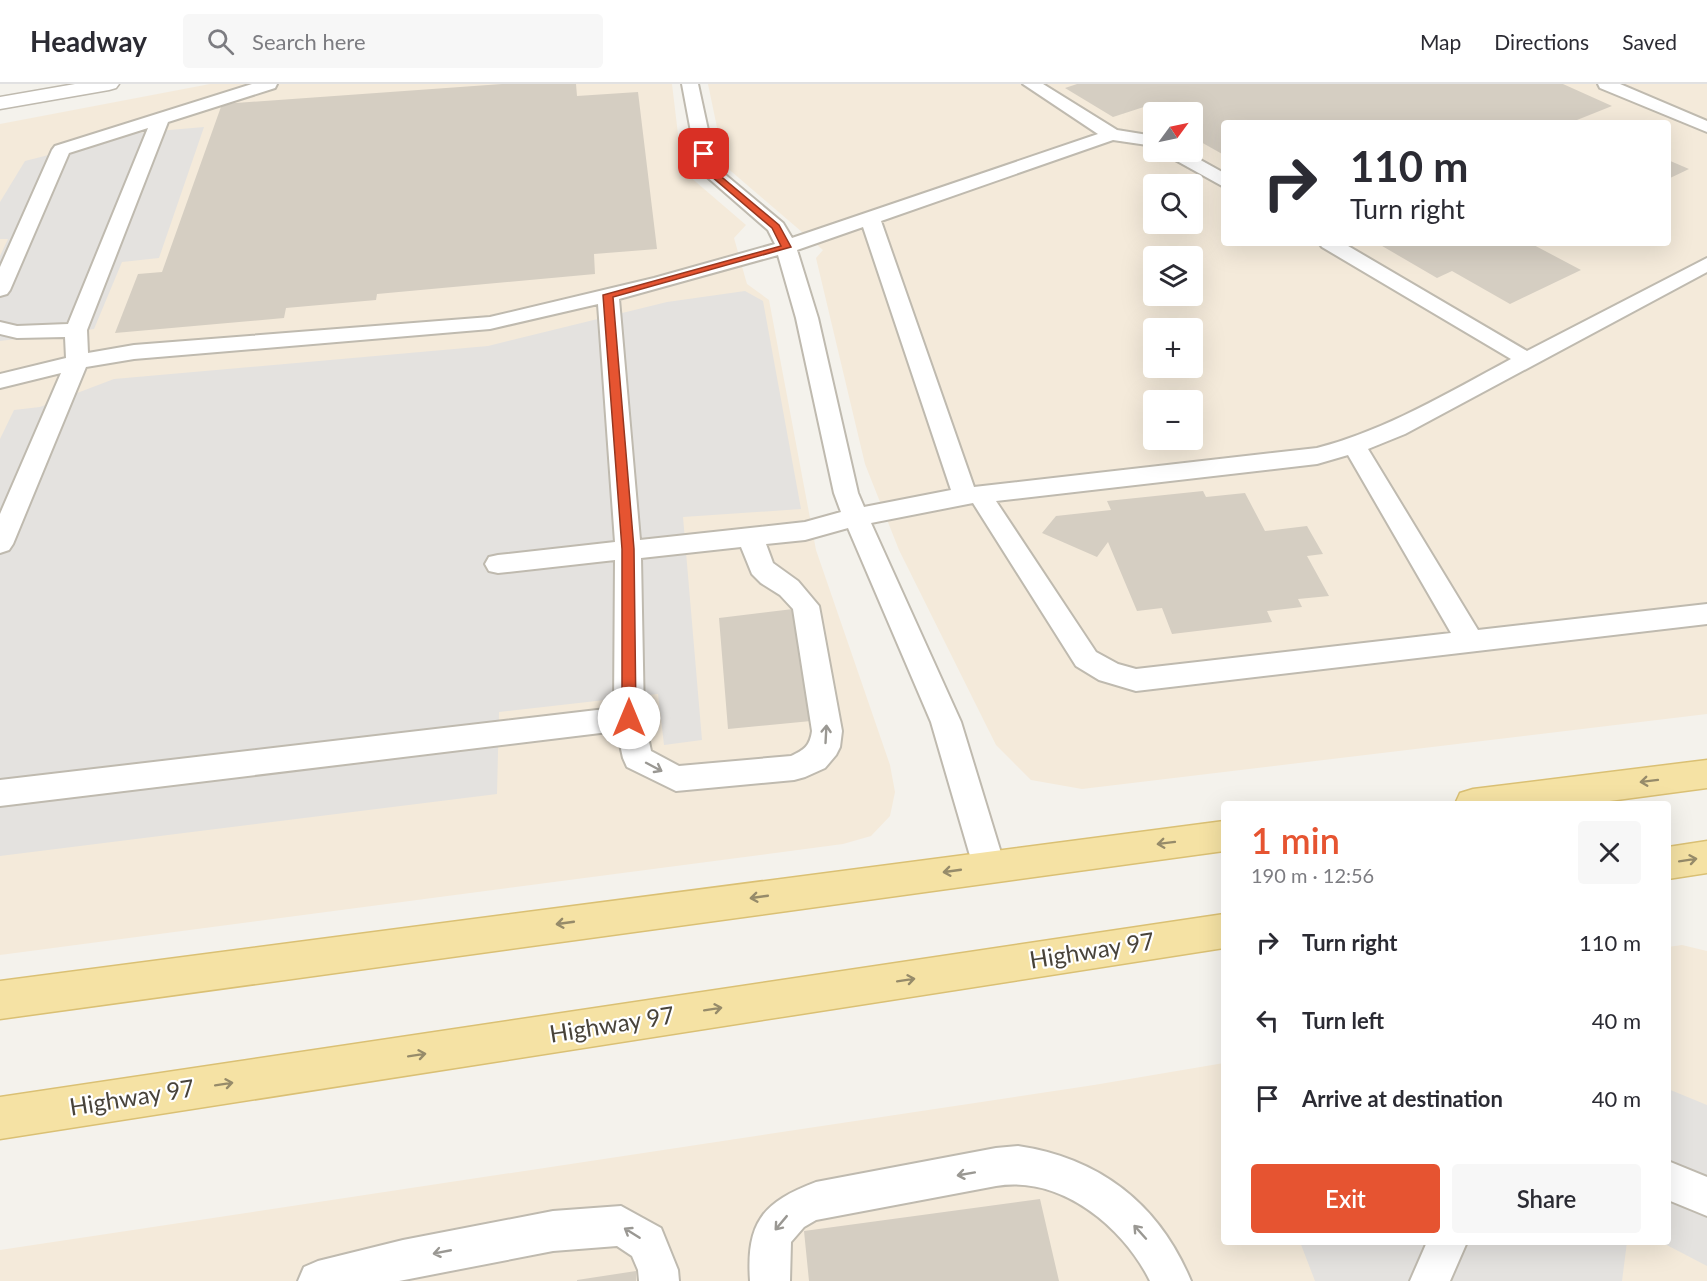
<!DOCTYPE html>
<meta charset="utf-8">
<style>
:root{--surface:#fff;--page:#f7f7f7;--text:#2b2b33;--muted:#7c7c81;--line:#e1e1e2;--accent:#e65431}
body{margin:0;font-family:Lato,sans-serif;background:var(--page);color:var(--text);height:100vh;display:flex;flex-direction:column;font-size:22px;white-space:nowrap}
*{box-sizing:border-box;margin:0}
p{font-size:20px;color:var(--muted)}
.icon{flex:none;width:33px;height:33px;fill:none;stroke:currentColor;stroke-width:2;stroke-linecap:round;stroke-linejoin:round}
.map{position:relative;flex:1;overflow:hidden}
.side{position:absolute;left:1221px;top:717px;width:450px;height:444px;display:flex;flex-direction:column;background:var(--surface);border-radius:6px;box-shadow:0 6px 24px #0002}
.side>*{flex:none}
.hud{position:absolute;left:1221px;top:36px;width:450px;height:126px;border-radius:6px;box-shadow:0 6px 24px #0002;background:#fff;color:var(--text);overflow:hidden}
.needle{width:39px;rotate:57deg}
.tools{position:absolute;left:1143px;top:18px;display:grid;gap:12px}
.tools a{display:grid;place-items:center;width:60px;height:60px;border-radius:6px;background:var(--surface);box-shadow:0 6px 24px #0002;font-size:30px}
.pin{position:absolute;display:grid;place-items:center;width:51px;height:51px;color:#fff;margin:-26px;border-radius:12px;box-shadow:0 3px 9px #0006}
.me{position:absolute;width:66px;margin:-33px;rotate:0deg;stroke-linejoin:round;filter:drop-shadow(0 0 4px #0008)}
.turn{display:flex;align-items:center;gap:21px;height:126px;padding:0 30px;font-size:27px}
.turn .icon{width:78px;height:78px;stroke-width:2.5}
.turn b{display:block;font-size:42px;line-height:51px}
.round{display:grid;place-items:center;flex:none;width:63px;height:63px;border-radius:6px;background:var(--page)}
.headline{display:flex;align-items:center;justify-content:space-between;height:102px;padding:0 30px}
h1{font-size:36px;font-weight:600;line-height:45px;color:var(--accent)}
.action{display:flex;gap:12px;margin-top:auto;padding:12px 30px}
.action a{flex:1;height:69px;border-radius:6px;background:var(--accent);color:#fff;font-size:24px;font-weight:600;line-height:69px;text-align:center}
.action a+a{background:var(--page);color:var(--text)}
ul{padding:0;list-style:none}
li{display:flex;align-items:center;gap:18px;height:78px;padding:0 30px}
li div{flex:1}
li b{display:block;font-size:22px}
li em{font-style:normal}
header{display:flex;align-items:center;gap:36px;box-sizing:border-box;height:84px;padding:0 30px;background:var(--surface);border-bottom:2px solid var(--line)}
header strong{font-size:28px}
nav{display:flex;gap:33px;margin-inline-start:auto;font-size:21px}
.search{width:420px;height:54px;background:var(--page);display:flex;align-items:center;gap:15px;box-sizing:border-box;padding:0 21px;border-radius:6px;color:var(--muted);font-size:22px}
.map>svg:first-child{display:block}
.commercial{fill:#f4eada;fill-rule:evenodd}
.parking{fill:#e4e2df}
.building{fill:#d5cec2}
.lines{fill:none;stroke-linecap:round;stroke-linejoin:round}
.service-casing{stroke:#bfbaaf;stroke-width:4}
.tertiary-casing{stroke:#bfbaaf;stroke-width:3}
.primary-casing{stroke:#dac074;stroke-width:3}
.service{fill:#fff;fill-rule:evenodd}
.tertiary{fill:#fff;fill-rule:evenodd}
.primary{fill:#f5e2a4;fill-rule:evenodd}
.oneway{stroke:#9a9893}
.oneway2{stroke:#968b6a}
.route{fill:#e65431;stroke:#963720;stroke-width:1.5}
.labels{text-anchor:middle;stroke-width:4.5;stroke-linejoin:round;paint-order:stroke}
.near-street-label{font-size:24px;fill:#48433a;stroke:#fff}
</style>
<header>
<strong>Headway</strong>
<div class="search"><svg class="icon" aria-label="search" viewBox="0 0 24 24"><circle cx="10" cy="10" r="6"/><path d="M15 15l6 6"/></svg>Search here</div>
<nav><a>Map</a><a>Directions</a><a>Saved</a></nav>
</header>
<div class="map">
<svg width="1707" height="1197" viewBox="0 0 1707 1197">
<rect width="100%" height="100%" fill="#f4f2ec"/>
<path class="commercial" d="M210,0H672L680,67L689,92L746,141L734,154L747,200L769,216L816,466L890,681L895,708L890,732L871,752L843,760L0,871V40Z
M708,0H1707V630L1082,705L1031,696L996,661L899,466L865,380L816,174L823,166L725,82ZM1154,28H1192V68H1154ZM1224,39H1668V159H1224ZM1154,100H1192V140H1154ZM1154,172H1192V212H1154ZM1154,244H1192V284H1154ZM1154,316H1192V356H1154Z
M1682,861L1707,867V1197H0V1166L1094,1001L1224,979V1158H1668V863Z"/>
<path class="parking" d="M204,43L159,174L122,178L94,245L0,257V172L8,155H0V118L25,77L135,49Z
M745,207L763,217L801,425L683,433L702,656L664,661L658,610L499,628L497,710L0,772V355L14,326L40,323L114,295L488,262L667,218Z
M1668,1005L1707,1021V1182L1661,1158H1668Z
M1300,1158H1627L1622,1197H1315Z"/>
<path class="building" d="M502,0H576L577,12L638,8L657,165L594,170L595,190L377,210L376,216L286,224L284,234L115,249L138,190L162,188L222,20Z
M1077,0H1563L1612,22L1577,36L1585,39H1224V71L1192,53V41L1195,40L1192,39V28H1173L1156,19L1113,33L1065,4Z
M1668,76L1689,85L1668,95Z
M1377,159H1530L1581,186L1510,220L1452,187L1437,194Z
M1203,407L1206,413L1245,409L1265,447L1307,442L1323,470L1307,472L1329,512L1298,515L1302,523L1267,527L1272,538L1172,550L1162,524L1137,527L1108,458L1097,473L1042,449L1056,432L1111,426L1107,417Z
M793,525L811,637L728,645L719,534Z
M1040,1115L1059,1197H809L804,1147Z
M636,1187V1197H577V1196Z"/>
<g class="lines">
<defs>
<path id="service" d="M252,0H277L275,4L168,38L87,246L88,269L134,261L490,233L654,194L775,160L768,146L698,85L682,0H698L716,83L783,139L792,154L1098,50L1023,0H1043L1117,46L1154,52V62L1113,56L881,137L974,403L1317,364C1386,346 1448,309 1511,275L1322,163L1319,159H1343L1527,267L1707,174V188L1405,350L1368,365L1478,546L1707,520V540L1136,607L1099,596L1076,582L973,419L871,439L961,638L1005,782L1000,792L989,796L978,792L973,782L931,638L848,444L805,456L766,460L773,479L798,497L819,522L842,647L840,663L836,671L825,684L805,693L794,696L676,707L627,683L623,674L617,647L0,722V696L614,624L615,476L498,489L489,487L485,480L489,473L498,471L615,458L598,220L490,245L134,275L86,283L13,460L9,466L0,469V430L61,289L0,304V290L66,274L65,253L17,254L0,250V238L17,242L68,240L148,44L69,69L10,206L7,210L0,212V183L52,66L55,62ZM863,143L951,406L864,423L858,409L818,234L797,166ZM778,171L796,234L834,409L841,428L805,438L640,456L619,215ZM1348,371L1451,549L1136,585L1118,580L1096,568L996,417L1317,380ZM741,463L752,490L761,499L780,511L793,525L812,647C810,662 804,666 791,672L679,682L651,667L644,634L641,474Z
M1598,0H1620L1707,37V48L1600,4Z
M1165,68H1186L1224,89V103L1168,72Z
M1018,1062C1100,1074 1159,1120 1191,1197H1150C1123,1142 1060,1091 996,1102L816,1136L804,1143L791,1158L790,1197H750C746,1138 763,1118 816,1098L996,1064Z
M1668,1077L1707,1093V1132L1668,1116Z
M621,1122L661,1144L678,1186L679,1197H639L638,1186L632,1172L617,1162L553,1167L399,1197H298L304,1183L318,1177L403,1156L553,1127Z
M1427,1158H1467L1450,1197H1410Z"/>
<path id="tertiary" d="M75,0H119L116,4L109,6L0,25V13Z"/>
<path id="primary" d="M1707,676V704L1587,720H1455L1460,709L1473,705Z
M1224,737V767L0,935V897Z
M1707,757V789L1668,795V763Z
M1224,830V864L0,1055V1013Z"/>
</defs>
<use href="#service" class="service-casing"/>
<use href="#tertiary" class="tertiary-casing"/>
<use href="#primary" class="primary-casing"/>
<use href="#service" class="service"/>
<use href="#tertiary" class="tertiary"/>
<use href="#primary" class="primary"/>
</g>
<defs><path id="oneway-shaft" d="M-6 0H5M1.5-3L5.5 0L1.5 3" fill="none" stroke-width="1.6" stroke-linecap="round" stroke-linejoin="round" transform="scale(1.5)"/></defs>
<g class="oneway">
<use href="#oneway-shaft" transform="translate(826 650) rotate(-87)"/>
<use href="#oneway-shaft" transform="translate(654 683) rotate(28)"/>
<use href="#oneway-shaft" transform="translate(966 1090) rotate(170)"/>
<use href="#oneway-shaft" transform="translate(781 1139) rotate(130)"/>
<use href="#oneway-shaft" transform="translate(1140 1148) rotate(-132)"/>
<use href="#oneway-shaft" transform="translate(632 1149) rotate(-148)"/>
<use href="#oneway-shaft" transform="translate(442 1168) rotate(169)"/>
</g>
<g class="oneway2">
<use href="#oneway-shaft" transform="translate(1649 697) rotate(173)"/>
<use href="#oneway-shaft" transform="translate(1166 759) rotate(173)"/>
<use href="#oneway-shaft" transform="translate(1688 776) rotate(-9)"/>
<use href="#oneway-shaft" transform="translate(952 787) rotate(172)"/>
<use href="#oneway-shaft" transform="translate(759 813) rotate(172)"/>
<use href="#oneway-shaft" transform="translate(565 839) rotate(172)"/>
<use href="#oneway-shaft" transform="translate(906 896) rotate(-9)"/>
<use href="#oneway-shaft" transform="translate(713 925) rotate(-9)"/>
<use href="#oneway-shaft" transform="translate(417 971) rotate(-9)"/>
<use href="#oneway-shaft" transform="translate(224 1000) rotate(-9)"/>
</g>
<path class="route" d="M701,69L708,70L711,84L779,141L791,163L613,213L634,465L636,634L629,640L622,634V465L603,211L781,162L772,144L704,86Z"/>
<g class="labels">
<g class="near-street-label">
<text transform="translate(1092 867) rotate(-9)" y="8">Highway 97</text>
<text transform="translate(612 941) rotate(-9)" y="8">Highway 97</text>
<text transform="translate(132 1014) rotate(-9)" y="8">Highway 97</text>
</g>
</g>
</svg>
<div class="tools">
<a><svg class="needle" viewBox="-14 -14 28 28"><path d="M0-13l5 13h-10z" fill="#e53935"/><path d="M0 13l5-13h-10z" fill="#7c7c81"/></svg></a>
<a><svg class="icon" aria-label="search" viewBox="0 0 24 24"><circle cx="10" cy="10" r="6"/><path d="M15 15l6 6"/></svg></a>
<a><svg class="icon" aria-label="layers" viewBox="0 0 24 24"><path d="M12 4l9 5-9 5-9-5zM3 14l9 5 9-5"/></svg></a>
<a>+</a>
<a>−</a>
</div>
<div class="pin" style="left:704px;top:70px;background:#d93025"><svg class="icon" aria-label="arrive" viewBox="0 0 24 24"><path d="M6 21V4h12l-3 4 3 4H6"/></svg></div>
<svg class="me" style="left:629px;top:634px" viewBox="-20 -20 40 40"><circle r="19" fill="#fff"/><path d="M0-13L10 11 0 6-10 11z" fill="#e65431"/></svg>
<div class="hud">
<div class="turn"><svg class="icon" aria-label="right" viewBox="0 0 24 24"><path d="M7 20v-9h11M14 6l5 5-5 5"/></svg><div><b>110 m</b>Turn right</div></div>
</div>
<section class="side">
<div class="headline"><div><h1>1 min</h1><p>190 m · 12:56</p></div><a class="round"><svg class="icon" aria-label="close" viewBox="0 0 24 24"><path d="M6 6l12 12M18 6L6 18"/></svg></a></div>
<ul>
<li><svg class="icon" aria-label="right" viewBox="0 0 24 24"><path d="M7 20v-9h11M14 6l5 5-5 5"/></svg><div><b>Turn right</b></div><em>110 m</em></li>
<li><svg class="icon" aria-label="left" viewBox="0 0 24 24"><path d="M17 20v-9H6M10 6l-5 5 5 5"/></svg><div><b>Turn left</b></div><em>40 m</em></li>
<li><svg class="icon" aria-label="arrive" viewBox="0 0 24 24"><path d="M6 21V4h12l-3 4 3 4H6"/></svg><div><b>Arrive at destination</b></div><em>40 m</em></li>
</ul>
<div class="action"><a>Exit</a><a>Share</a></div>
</section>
</div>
